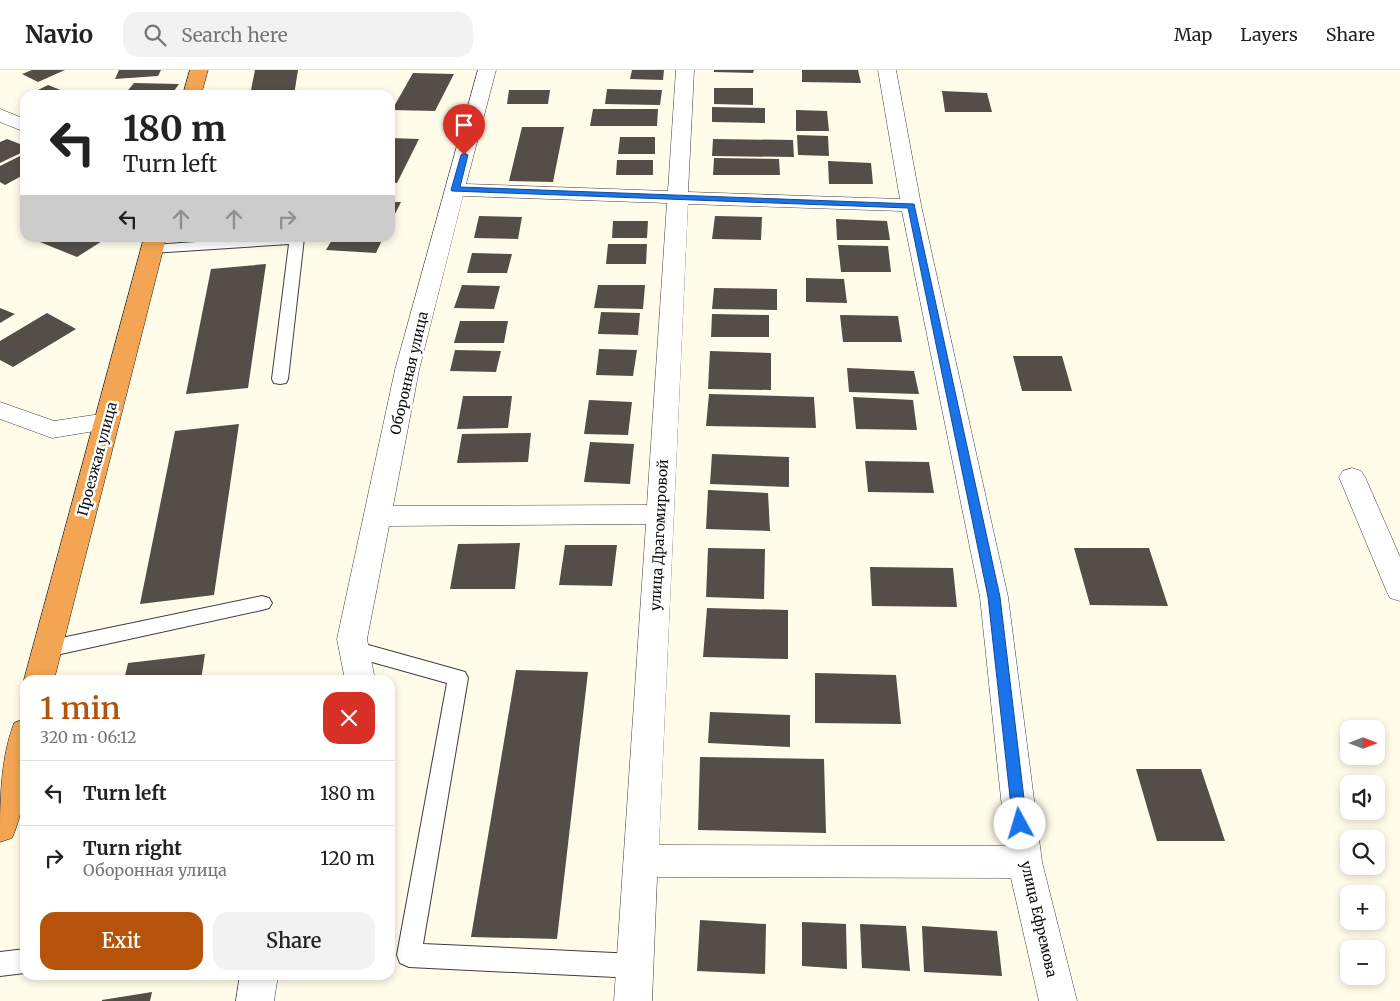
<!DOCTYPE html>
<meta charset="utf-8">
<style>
:root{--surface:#fff;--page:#f2f2f2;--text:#222;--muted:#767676;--line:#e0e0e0;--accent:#b45309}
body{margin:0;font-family:Merriweather,serif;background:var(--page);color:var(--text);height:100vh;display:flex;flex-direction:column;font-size:19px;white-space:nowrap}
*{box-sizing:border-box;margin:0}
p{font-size:16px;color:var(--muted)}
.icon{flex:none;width:28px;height:28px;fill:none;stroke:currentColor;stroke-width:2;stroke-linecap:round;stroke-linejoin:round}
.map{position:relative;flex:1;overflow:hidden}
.drawer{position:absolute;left:20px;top:605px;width:375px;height:305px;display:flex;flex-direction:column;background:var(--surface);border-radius:15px;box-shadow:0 2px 8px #0003}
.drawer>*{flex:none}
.guide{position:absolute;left:20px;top:20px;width:375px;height:152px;border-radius:15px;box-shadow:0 2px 8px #0003;background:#fff;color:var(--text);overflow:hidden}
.needle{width:32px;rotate:90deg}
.controls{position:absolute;left:1340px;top:650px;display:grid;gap:10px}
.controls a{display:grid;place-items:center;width:45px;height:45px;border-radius:10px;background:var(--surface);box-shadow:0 2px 8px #0003;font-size:25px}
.pin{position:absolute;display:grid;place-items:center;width:42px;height:42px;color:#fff;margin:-51px -21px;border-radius:50% 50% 50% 0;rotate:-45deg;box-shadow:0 0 5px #0007}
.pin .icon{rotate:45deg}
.me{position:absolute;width:55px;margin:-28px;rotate:354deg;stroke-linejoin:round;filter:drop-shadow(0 0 4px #0008)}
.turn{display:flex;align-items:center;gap:18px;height:105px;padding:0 20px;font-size:22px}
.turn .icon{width:65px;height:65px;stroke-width:2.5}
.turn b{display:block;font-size:35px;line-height:42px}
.lanes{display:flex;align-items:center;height:48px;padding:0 20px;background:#0003;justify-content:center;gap:25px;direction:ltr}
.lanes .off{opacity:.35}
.round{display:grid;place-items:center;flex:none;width:52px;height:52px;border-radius:15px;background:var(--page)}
.summary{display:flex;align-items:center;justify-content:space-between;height:85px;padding:0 20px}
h1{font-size:30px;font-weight:600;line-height:38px;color:var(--accent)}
.button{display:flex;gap:10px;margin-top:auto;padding:10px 20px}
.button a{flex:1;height:58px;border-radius:15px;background:var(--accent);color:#fff;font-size:20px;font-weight:600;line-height:58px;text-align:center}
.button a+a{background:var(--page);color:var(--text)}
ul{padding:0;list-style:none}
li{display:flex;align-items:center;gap:15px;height:65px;padding:0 20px;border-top:1px solid var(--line)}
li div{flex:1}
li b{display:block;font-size:19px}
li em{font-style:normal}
header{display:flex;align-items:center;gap:30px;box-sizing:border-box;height:70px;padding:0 25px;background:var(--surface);border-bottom:1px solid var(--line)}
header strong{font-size:24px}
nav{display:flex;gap:28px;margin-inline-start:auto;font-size:18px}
.search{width:350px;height:45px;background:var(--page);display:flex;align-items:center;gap:12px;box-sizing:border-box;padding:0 18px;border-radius:15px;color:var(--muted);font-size:19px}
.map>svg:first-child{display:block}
.building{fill:#544d48}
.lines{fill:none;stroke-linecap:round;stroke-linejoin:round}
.lane-casing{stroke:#3e3e3e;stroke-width:2}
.street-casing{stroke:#3e3e3e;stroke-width:1}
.highway-casing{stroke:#1c1c1c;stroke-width:1}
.lane{fill:#fff;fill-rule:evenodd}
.street{fill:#fff;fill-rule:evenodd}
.highway{fill:#f3a554;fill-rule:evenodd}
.route{fill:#1a73e8;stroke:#114b97}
.labels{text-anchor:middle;stroke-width:5;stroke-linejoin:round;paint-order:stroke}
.street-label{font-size:14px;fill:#0b0b0b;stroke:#fff}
</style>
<header>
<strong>Navio</strong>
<div class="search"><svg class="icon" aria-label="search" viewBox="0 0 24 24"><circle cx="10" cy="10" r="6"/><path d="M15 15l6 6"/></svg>Search here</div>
<nav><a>Map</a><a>Layers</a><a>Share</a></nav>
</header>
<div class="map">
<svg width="1400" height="931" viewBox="0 0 1400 931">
<rect width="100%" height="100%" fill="#fffcea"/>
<path class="building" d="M32,0H65L38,12L22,4Z
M119,0H161L158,6L115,9Z
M255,0H298L294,25H250Z
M632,0H664L663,10L630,9Z
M714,0H754L753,3L714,2Z
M802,0H858L861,13L802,12Z
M413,3L454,4L435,41L392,40Z
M134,13L179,14L171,25H124Z
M48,15L68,23L63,25H28Z
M714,18H753V35L714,34Z
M607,19L662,20L660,35L605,34Z
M509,20H550L548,34H507Z
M942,21L987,23L992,42H945Z
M712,37L765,38V53L712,52Z
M593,39H658L657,56H590Z
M796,40L827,41L829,61H796Z
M522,57H564L553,112L509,111Z
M797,65L828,66L829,86L798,85Z
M620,67H655V84H618Z
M390,68L419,69L397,113L390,112Z
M7,69L25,76V81L0,93V72Z
M713,69L793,70L794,87L712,86Z
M20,86L25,88V104L5,115L0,112V96Z
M714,88L779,89L780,105H713Z
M617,90H653V105H616Z
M828,91L871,93L873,114H829Z
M390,132H401L390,154Z
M479,146L522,147L518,169L474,168Z
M715,146L762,147L761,170L712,169Z
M836,149L887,151L890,170H837Z
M613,151H648L647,168H612Z
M30,168H107L77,187Z
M333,168H383L376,183L326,180Z
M608,174H647L646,194H606Z
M838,175L888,176L891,202H841Z
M472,183L512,184L507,203H467Z
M266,194L248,318L186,324L211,199Z
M806,208L844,209L847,233L806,232Z
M462,215L500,216L494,239L454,238Z
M598,215H645L643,239L594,238Z
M714,218L777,219V240L712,239Z
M0,238L15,244L0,253Z
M601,242L640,243L638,265L598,264Z
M47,243L76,259L13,297L0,290V271Z
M712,244L769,245V267H711Z
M840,245L898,246L902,272H843Z
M460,251H508L504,273H454Z
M599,279L637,280L633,306L596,305Z
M455,280L501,281L496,302L450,301Z
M710,281L771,283V320L708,319Z
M1013,286H1062L1072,321H1022Z
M847,298L914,301L919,324L849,322Z
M709,324L814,327L816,358L706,356Z
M463,326H512L508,358L457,359Z
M853,327L913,330L917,360L856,359Z
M589,330L632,332L628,365L584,364Z
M239,354L214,525L140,534L175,361Z
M531,363L528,392L457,393L462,364Z
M590,372L634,374L630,414L584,412Z
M712,384L789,387V417L710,414Z
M865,391L929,392L934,423L868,422Z
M708,420L768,423L770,461L706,459Z
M520,473L515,519H450L458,474Z
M565,475H617L612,516L559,515Z
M708,478L765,479L764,529L706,527Z
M1074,478H1149L1168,536L1090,535Z
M870,497L953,498L957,537L872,536Z
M707,538L788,540V589L703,587Z
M205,584L201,610H124L128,593Z
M516,600L588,602L557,869L471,867Z
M815,603L896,605L901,654L815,653Z
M710,642L790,645V677L708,673Z
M700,687L824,689L826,763L698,760Z
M1136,699H1201L1225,771H1157Z
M700,850L766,854L765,904L697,901Z
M802,852L846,854L847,899L802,896Z
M860,854L906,856L910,901L862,898Z
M922,856L997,861L1002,906L924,902Z
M152,922L150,931H102V930Z"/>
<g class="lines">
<defs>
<path id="lane" d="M255,168H304L288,309L286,313L280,314L274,313L272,309L289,174L152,183L147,182L145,179L147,176L152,175Z
M262,526L269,528L272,533L269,538L262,540L47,587L40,585L37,579L40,573L47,571Z
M354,571L458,600L465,602L468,608L423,874L635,884L644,887L648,896L644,905L635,908L409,897L400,893L397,885L447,613L347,585L344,579L347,573Z
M25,879V903L0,906V882Z"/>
<path id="street" d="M478,0H496L466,114L668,121L676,0H694L688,122L900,129L878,0H896L921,135L1008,527L1042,792L1077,931H1039L1011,808L657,807L652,931H614L646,454L389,456L367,569L375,610H345L337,569L395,300ZM463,126L667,133L647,435L393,436L419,300ZM688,134L902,141L980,527L1006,776L659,775Z
M0,39L25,49V62L0,52Z
M0,332L54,351L107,343L116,345L120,351L116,357L107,359L52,368L0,349Z
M1352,398L1361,401L1365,407L1400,487V531L1390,528L1386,520L1339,407L1343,401Z
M240,905H278L274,931H236Z"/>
<path id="highway" d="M190,0H208L201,25H183Z
M144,168H166L54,610H25V613L24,610Z
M25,649C25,689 29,730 12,768L0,772C0,732 0,690 14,653Z"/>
</defs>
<use href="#lane" class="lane-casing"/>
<use href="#street" class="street-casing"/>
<use href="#highway" class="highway-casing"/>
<use href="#lane" class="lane"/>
<use href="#street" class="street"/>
<use href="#highway" class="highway"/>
</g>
<path class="route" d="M464,83L468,85L460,117L914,134L1000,527L1027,754L1025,758L1020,760L1015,758L1013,754L988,527L908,138L452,121L451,120L461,85Z"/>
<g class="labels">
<g class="street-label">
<text transform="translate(409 303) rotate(-77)" y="5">Оборонная улица</text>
<text transform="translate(97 389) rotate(-75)" y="5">Проезжая улица</text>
<text transform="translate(659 465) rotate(-87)" y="5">улица Драгомировой</text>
<text transform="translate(1039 849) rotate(77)" y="5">улица Ефремова</text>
</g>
</g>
</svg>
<div class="controls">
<a><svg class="needle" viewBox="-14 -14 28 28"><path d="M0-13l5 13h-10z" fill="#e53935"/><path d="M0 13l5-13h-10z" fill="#767676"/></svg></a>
<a><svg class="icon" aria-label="sound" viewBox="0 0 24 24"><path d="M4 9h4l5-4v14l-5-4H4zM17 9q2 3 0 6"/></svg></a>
<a><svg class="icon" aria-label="search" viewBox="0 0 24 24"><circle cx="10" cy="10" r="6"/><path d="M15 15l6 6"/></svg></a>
<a>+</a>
<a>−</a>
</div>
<div class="pin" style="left:464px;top:85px;background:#d93025"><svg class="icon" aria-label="arrive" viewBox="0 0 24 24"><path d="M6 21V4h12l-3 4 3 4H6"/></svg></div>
<svg class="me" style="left:1020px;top:754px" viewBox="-20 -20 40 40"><circle r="19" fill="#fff"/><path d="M0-13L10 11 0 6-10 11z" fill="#1a73e8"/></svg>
<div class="guide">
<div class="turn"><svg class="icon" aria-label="left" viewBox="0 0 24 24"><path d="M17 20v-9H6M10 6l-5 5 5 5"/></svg><div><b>180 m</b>Turn left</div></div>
<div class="lanes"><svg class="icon" aria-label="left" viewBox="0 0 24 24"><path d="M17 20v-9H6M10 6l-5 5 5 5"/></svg><svg class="icon off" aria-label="ahead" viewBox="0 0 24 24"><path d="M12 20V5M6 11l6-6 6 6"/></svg><svg class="icon off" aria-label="ahead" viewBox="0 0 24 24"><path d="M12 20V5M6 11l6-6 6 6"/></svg><svg class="icon off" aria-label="right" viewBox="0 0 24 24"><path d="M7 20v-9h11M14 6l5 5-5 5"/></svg></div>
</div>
<section class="drawer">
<div class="summary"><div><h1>1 min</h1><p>320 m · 06:12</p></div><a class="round" style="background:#d93025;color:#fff"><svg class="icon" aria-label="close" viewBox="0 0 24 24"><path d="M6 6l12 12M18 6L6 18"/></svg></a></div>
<ul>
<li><svg class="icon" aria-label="left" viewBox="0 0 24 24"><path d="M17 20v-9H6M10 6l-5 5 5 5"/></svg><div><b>Turn left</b></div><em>180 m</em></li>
<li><svg class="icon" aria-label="right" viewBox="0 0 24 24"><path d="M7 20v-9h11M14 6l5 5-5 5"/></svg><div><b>Turn right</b><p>Оборонная улица</p></div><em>120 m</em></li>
</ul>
<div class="button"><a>Exit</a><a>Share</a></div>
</section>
</div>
